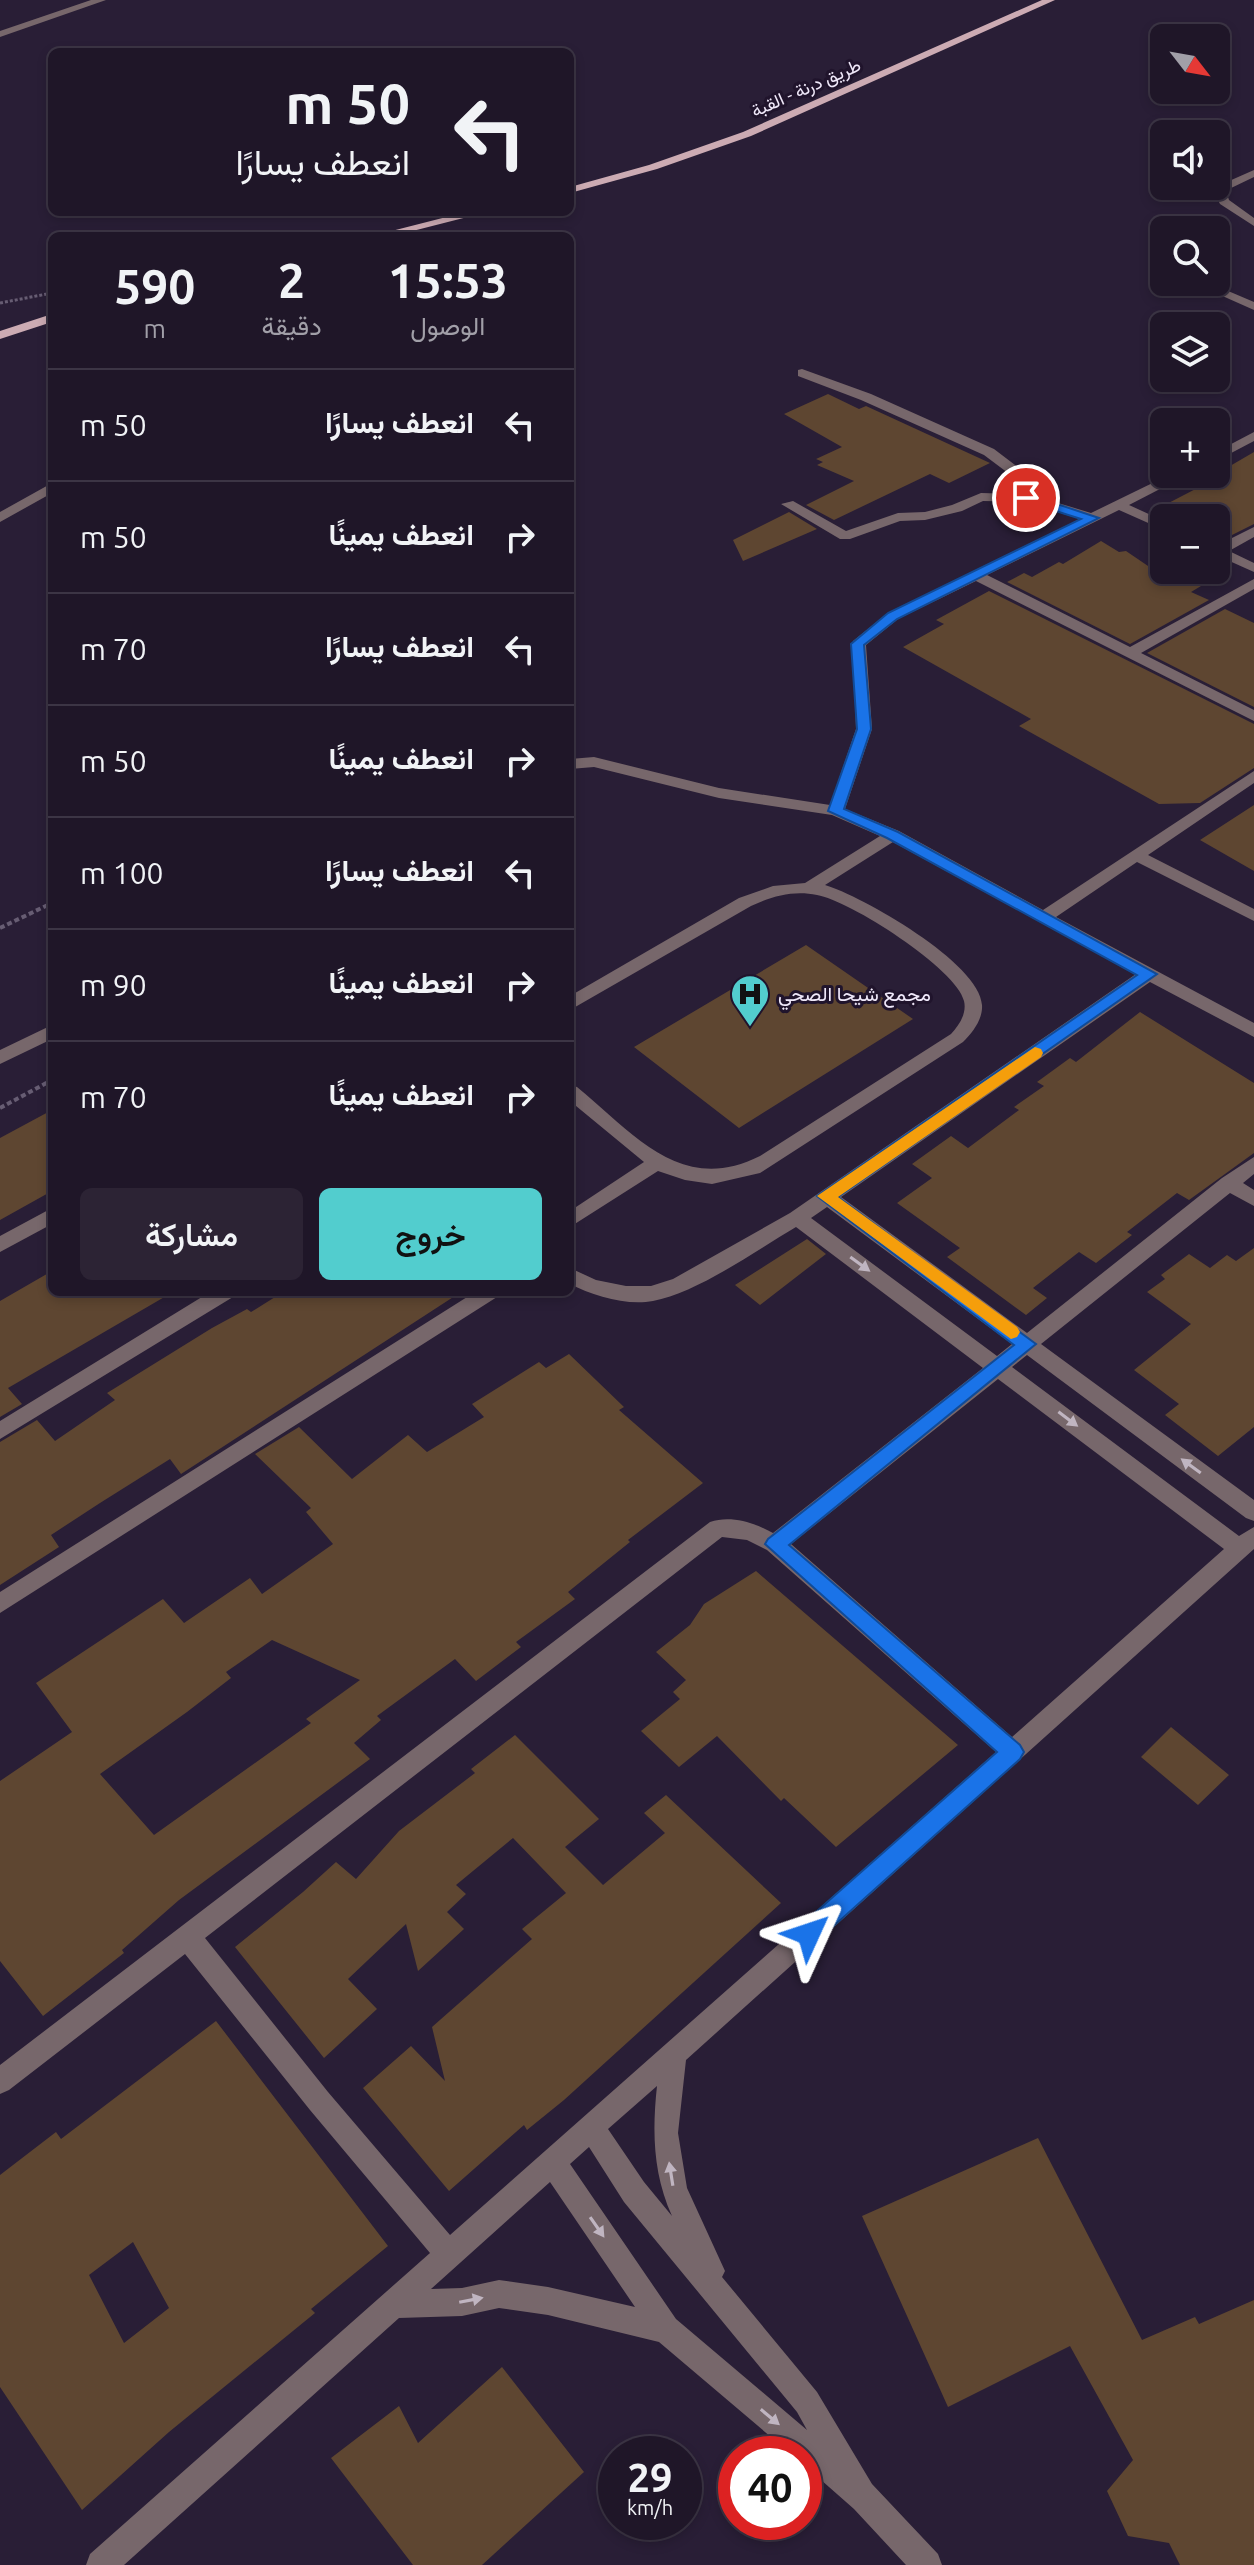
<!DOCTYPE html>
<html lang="ar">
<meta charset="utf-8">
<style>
:root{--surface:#1f1628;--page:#2c2334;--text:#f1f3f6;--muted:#a19fa8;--line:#3c3545;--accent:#52cdce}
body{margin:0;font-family:Ubuntu,Vazirmatn,sans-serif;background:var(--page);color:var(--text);direction:rtl;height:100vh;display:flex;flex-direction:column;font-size:30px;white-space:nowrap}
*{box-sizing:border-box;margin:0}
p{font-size:26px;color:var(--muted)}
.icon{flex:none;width:44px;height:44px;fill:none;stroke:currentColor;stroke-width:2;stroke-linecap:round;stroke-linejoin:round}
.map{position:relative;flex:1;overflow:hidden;direction:ltr}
.panel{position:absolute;left:48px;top:232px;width:526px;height:1064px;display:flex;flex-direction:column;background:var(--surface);border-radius:12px;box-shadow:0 4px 12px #0003,0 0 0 2px var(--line);direction:rtl}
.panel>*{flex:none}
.banner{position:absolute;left:48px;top:48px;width:526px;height:168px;border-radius:12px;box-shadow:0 4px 12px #0003,0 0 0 2px var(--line);direction:rtl;background:#1f1628;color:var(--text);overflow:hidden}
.needle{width:52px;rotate:121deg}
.fabs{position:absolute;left:1150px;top:24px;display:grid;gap:16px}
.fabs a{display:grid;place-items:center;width:80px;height:80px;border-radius:12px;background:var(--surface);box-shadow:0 4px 12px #0003,0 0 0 2px var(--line);font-size:40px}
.speed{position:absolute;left:598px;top:2436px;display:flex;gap:16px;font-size:40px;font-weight:700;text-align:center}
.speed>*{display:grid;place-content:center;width:104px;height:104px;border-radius:50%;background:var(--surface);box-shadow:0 4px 12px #0003,0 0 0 2px var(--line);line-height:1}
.speed small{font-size:20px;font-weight:400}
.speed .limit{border:12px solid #d22;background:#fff;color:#111}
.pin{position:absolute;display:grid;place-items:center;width:68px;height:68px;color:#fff;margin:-34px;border:4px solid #fff;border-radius:50%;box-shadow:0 2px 8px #0007}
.me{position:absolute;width:88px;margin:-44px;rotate:48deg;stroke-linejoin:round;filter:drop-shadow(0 0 6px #0008)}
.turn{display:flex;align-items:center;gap:28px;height:168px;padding:0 32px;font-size:36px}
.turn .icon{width:104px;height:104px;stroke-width:2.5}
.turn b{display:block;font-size:56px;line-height:68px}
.eta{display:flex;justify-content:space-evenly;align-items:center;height:136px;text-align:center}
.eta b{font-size:48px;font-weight:600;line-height:56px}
.primary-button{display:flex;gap:16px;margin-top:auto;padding:16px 32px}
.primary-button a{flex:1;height:92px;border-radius:12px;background:var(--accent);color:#111;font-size:32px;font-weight:600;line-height:92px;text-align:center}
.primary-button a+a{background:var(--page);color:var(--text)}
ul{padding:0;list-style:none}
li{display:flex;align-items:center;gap:24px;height:112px;padding:0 32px;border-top:2px solid var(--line)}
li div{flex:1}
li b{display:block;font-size:30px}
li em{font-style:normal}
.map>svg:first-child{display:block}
.building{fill:#5e4631;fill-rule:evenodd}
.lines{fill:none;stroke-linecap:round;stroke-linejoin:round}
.path-far1{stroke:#675d73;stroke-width:3;stroke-dasharray:3 2;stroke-linecap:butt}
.path{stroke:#675d73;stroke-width:4;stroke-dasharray:5 3;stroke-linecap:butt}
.minor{fill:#77676b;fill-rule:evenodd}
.major{fill:#ccabb3;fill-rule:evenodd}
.oneway{fill:#c0b5c1}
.route{fill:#1a73e8;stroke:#114b97;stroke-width:2}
.slow{fill:#f59e0b}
.labels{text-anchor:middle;stroke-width:6;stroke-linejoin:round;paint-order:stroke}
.far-street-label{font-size:18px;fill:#f0e9fa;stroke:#20142c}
.poi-label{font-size:20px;fill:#f0e9fa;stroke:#20142c;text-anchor:start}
</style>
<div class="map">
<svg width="1254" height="2565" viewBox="0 0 1254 2565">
<rect width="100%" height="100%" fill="#291e36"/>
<path class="building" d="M828,394L859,409L866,406L990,463L949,483L930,474L834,520L806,505L854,481L817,465L823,462L816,459L842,447L784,414Z
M1254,452V524L1216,543V518H1174L1157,509L1209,482L1206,480Z
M789,512L817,529L743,561L733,540Z
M1101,541L1119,552L1126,551L1151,568L1164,560V570H1207L1189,580L1201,586L1191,592L1209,600L1130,644L1007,582L1024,573L1032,577L1059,562L1063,564Z
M989,591L1254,724V768L1200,803L1159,804L1019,726L1031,719L903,647L944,624L936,620Z
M1225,609L1254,623V707L1147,653Z
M1254,805V871L1200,840Z
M806,945L913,1019L739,1128L634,1047Z
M1140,1012L1254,1083V1153L1189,1200L1177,1193L1127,1232L1132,1235L1096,1263L1079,1252L1033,1288L1047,1298L1026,1315L947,1257L960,1248L897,1203L932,1178L912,1164L951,1136L968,1148L1019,1110L1014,1107L1044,1086L1037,1082L1070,1058L1076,1062Z
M52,1110V1191L0,1220V1138Z
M807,1239L826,1254L760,1305L735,1285Z
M1254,1248V1427L1218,1456L1165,1415L1179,1404L1134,1370L1191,1324L1147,1292L1165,1279L1161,1275L1189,1254L1210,1268L1227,1255L1236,1261Z
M52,1271V1292H173L8,1388L22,1404L0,1417V1301Z
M283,1292H461L181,1474L170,1459L100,1503L51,1535L59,1547L0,1585V1442L37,1420L55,1441L115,1400L107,1393L212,1328L247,1309L251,1312Z
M569,1354L624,1407L619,1410L703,1483L628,1540L630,1542L568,1592L575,1599L516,1642L521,1647L476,1681L455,1659L377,1716L381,1720L354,1743L370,1759L179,1900L122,1950L124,1953L43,2016L0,1961V1781L72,1732L36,1683L163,1599L184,1623L250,1578L262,1594L333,1544L306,1512L311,1508L255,1454L299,1427L352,1479L408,1435L427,1452L484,1417L472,1404L539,1362L546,1368ZM272,1640L360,1680L306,1719L311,1723L154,1835L100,1774L187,1712L231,1678L226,1672Z
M756,1571L958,1745L836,1847L784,1798L781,1801L717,1736L679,1767L641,1731L680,1699L673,1692L686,1680L656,1652L690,1625L704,1604Z
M1171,1727L1229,1775L1198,1805L1141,1757Z
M515,1735L599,1819L565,1847L603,1885L665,1833L644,1813L666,1795L781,1903L564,2100L527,2130L524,2125L449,2191L363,2088L411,2046L445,2081L432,2027L532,1939L522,1929L566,1893L513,1838L456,1885L466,1894L447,1912L464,1929L418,1971L406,1924L348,1979L377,2009L324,2058L235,1947L303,1892L336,1862L356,1879L399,1831L475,1773L471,1769Z
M216,2021L388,2246L311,2309L315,2313L169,2432L82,2510L0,2387V2175L56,2132L61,2139ZM133,2242L169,2308L124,2343L89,2275Z
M1038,2138L1142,2340L1195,2317L1199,2324L1254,2300V2565H1180L1169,2543L1128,2536L1107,2491L1133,2460L1070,2346L948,2407L862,2216Z
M502,2367L584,2472L482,2565H413L331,2458L399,2406L418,2443Z"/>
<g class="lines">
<path class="path-far1" d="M0,303L52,293"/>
<path class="path" d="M0,928L52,903
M0,1108L52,1080"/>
<path class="minor" d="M91,0H106L0,37V31Z
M1254,170V177L1229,189L1227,194L1229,200L1254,218V226L1220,204L1215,194L1220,185Z
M1191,282H1207L1254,302V310Z
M802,369L871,394L994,449L1019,468L1032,495L1091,513L1171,474H1189L1129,505L1164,521V530L1119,510L987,575L1130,647L1254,579V589L1141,653L1254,710V721L976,581L898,619L866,645L872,729L845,809L899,831L1043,910L1254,771V783L1148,855L1254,909V921L1137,862L1056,917L1254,1023V1037L1150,982L841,1197L1027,1333L1222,1178L1254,1157V1174L1243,1183L1254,1190V1206L1230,1193L1041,1344L1254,1500V1521L1246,1518L1027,1355L1012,1367L1239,1536L1254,1527V1549L686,2060L678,2133L687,2188L725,2271L722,2277L817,2392L872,2484L938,2554L942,2565H906L854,2509L804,2465V2454H791L659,2342L548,2315L499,2308L462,2316L399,2318L124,2565H86L90,2554L430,2253L310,2110L185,1954L9,2090L0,2094V2065L710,1522C731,1515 755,1523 773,1533L983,1368L796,1227C757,1250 697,1293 653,1301C627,1306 593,1296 570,1284V1268L596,1280L626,1286H651L673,1279L790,1213L1136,974L893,842L825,885C862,896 980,963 982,1005C983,1019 973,1032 963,1042L760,1173L712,1184L685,1180L658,1171L570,1227V1211L644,1162L570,1101V1085L577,1087C633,1133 681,1196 760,1156L951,1034C959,1025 967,1014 964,1001C957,969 849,900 817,895C794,890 772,896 751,906L570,1010V996L739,898L773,886L805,883L880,836L832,815L719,798L594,767L570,769V759L594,757L719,788L830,805L856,729L853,641L888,613L1080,519L1025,502L983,501L962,511L925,520L900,521L850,539H840L781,504L793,501L846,531L898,513L925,512L952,505L981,493L1017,494L1008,473L984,455L861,400L798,376V370ZM827,1207L1012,1344L997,1356L811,1218ZM998,1379L1224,1549L1012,1737L791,1544ZM722,1537L747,1540L767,1550L996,1752L450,2235L328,2092L205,1938ZM657,2086C652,2132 653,2174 672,2216L644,2182L608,2129ZM589,2147L624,2202L797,2412L807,2430L676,2319L570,2164ZM550,2182L635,2307L548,2287L499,2280L462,2288L431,2289Z
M1254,432V441L1216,461V452Z
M52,483V493L0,522V512Z
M1254,527V537L1229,551L1254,563V572L1216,555V546Z
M52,1025V1039L0,1064V1050Z
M52,1208V1224L0,1252V1236Z
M210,1292H236L233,1297L0,1439V1421Z
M475,1292H500L497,1297L0,1613V1592Z"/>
<path class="major" d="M1042,0H1055L751,136L657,169L570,193V187L649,165L743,132Z
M466,212H487L393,236H372Z
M52,314V322L0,339V331Z"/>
</g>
<defs><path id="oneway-solid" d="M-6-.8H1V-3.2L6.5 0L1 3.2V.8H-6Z" transform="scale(2)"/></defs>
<g class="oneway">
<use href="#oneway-solid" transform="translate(860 1264) rotate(36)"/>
<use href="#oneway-solid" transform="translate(1068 1419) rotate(37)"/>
<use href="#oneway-solid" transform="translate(1191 1466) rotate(-144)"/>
<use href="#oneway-solid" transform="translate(671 2174) rotate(-99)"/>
<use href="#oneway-solid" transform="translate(597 2227) rotate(55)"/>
<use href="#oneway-solid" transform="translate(471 2300) rotate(-11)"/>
<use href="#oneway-solid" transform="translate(770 2417) rotate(40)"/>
</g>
<path class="route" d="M1021,495H1030L1099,518L897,619L864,645L871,729L844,809L898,832L1157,974L838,1197L1036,1344L789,1545L1020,1745L1024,1752L1020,1759L817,1941L809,1944L800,1941L797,1934L800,1926L997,1752L765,1544L768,1539L1014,1345L817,1196L1137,975L887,838L828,811L857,729L851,644L888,613L1081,519L1021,500Z"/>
<path class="slow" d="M1035,1047L1041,1049L1043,1053L1041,1057L838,1197L1017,1327L1020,1332L1017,1337L1011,1339L817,1196Z"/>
<defs>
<symbol id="hospital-pin" viewBox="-11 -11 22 30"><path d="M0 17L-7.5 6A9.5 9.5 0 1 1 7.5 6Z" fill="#52cdce" stroke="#20142c"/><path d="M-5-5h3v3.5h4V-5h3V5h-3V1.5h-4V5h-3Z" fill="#111"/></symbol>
</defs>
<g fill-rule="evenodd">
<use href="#hospital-pin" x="728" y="972" width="44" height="60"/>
</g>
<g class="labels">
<g class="far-street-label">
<text transform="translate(806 88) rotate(-24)" y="6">طريق درنة - القبة</text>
</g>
<g class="poi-label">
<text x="778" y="1001">مجمع شيحا الصحي</text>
</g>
</g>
</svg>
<div class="fabs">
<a><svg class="needle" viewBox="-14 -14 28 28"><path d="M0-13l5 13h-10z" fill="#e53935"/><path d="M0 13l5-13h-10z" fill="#a19fa8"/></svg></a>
<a><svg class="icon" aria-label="sound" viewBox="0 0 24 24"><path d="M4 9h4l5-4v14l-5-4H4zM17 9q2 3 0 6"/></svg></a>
<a><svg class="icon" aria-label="search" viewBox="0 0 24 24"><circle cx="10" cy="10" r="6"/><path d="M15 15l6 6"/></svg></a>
<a><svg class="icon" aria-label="layers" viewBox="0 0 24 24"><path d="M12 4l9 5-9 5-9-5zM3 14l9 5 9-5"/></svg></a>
<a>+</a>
<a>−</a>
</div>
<div class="speed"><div>29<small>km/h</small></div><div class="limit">40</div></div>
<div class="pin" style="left:1026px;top:498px;background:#d93025"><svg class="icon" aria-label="arrive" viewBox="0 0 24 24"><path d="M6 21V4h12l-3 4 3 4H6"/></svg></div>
<svg class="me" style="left:809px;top:1934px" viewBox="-20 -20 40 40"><path d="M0-17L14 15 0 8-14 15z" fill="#1a73e8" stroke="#fff" stroke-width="4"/></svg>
<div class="banner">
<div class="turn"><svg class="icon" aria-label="left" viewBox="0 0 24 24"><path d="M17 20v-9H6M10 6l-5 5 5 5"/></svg><div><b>50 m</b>انعطف يسارًا</div></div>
</div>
<section class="panel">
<div class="eta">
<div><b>15:53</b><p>الوصول</p></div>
<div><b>2</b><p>دقيقة</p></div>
<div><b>590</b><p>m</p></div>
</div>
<ul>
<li><svg class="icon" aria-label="left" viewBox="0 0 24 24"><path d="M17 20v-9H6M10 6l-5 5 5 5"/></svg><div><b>انعطف يسارًا</b></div><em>50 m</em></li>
<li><svg class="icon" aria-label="right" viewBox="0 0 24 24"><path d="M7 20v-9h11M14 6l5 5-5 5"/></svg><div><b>انعطف يمينًا</b></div><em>50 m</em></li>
<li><svg class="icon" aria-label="left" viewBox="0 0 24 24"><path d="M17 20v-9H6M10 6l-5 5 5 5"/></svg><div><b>انعطف يسارًا</b></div><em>70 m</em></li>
<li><svg class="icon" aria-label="right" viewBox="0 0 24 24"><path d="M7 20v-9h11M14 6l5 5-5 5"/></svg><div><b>انعطف يمينًا</b></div><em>50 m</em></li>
<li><svg class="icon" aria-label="left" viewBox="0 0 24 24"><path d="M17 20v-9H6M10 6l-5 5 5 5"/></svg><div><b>انعطف يسارًا</b></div><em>100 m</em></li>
<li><svg class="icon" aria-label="right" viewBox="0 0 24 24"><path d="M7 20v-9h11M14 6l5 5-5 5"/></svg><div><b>انعطف يمينًا</b></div><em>90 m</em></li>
<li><svg class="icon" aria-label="right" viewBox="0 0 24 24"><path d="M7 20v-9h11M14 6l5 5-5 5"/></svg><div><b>انعطف يمينًا</b></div><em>70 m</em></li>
</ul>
<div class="primary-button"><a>خروج</a><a>مشاركة</a></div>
</section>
</div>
